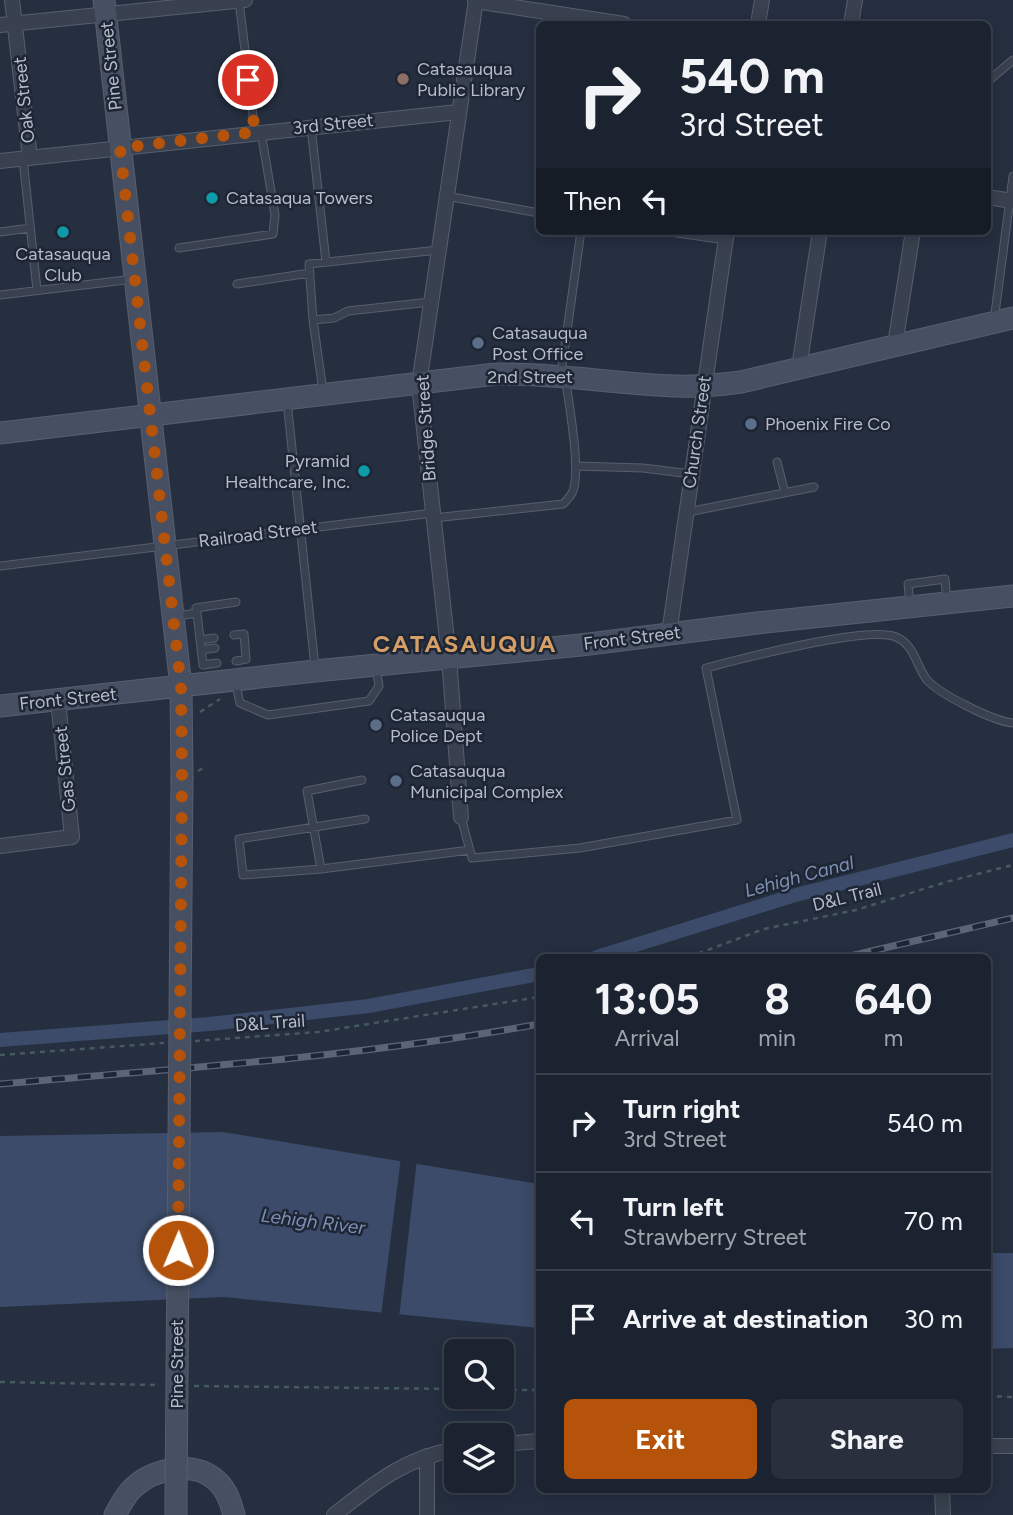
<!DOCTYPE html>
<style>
:root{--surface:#1c2330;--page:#292f3c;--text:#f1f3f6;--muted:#a0a4ab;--line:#3a404c;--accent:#b45309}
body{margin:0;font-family:Figtree,sans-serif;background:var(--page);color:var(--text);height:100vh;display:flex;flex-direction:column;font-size:26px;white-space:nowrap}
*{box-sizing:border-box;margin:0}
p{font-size:23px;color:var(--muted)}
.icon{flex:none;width:38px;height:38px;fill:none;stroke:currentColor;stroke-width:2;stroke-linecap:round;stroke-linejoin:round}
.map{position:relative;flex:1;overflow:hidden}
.panel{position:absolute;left:536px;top:954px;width:455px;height:539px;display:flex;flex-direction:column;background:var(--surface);border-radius:10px;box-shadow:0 4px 18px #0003,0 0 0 2px var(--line)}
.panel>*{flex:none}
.hud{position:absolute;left:536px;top:21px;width:455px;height:214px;border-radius:10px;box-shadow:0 4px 18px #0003,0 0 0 2px var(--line);background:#1c2330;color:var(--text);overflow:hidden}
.tools{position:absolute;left:444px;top:1339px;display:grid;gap:14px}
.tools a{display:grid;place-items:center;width:70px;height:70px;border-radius:10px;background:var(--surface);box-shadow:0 4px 18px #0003,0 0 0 2px var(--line);font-size:35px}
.pin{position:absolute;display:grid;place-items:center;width:60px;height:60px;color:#fff;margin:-30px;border:4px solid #fff;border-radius:50%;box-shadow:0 2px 7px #0007}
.me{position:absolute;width:77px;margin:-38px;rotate:1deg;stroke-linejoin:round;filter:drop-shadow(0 0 5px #0008)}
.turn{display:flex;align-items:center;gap:24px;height:147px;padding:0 28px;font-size:32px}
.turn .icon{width:91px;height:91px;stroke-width:2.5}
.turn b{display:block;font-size:49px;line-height:60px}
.then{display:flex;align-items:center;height:66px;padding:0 28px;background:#0003;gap:14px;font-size:26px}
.eta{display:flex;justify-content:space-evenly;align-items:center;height:119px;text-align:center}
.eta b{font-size:42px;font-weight:700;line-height:49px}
.cta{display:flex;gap:14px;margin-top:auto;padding:14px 28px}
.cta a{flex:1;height:80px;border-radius:10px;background:var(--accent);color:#fff;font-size:28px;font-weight:700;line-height:80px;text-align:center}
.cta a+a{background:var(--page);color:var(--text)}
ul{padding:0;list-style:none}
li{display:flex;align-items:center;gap:21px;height:98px;padding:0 28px;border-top:2px solid var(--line)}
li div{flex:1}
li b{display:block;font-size:26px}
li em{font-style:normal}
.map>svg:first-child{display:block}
.water{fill:#3b4b69}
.pier{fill:#252f40}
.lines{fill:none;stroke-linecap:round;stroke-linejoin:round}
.canal{stroke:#3b4b69;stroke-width:14}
.lane-casing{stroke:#575f6d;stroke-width:9}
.street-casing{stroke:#575f6d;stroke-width:16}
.secondary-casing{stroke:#575f6d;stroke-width:23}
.path{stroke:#45595e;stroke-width:2.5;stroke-dasharray:5 5;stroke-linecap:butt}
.lane{stroke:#394150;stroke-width:7}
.street{stroke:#394150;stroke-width:14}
.secondary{stroke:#475063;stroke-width:21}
.rail-casing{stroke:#5c6577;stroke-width:7}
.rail{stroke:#1e2635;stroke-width:4.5;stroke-dasharray:13;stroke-linecap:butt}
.secondary-bridge-casing{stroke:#575f6d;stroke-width:23;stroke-linecap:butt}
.secondary-bridge{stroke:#475063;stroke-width:21}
.route{stroke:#b45309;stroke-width:12;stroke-dasharray:0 21.6}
.education-dot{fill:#8d6e63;stroke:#1e2635;stroke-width:2.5}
.culture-dot{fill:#0f9aa8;stroke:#1e2635;stroke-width:2.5}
.service-dot{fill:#5c6f8a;stroke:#1e2635;stroke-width:2.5}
.labels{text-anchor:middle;stroke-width:5;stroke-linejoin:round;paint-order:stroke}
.street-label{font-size:18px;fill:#b6bcca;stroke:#1e2635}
.poi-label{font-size:18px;fill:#b6bcca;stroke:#1e2635;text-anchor:start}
.water-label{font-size:19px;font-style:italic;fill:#7d8fb2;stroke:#1e2635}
.district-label{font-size:24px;font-weight:bold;letter-spacing:2px;fill:#d59f66;stroke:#1e2635}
</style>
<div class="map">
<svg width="1013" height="1515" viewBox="0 0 1013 1515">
<rect width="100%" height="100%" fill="#252f40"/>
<path class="water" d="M223,1132L539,1184V1328L224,1297L0,1307V1136Z
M987,1253H1013V1348L987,1349Z"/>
<path class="pier" d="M401,1157L417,1159L399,1318L381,1316Z"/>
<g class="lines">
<path class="canal" d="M597,957L792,896L1013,840
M0,1040L209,1024L369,1006L539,974"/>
<defs>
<path id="lane" d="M239,1L255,132
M987,82L1013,60
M311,127L326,262
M23,159L37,290
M446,196L539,213
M664,231L725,240
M0,232L30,228
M179,248L273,234L275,215L261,132
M237,284L310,273
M0,295L134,279
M313,320L334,318L348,311L430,302
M994,321L1013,176
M561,374L581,231
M323,391L313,320L309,264L438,250
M287,401L315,667
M777,462L785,493
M576,466L643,468L691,474
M688,512L814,487
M434,518L563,504C567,500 571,496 573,491C581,468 569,407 566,381
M0,566L433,513
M910,603L908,584L945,579L947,602
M197,613L196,608L236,602
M177,616L197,613L203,665L217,663
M234,635L244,634L246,659L236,661
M200,640L214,638
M201,650L215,648
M235,681L240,703L268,715L369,701L379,686L376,668
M461,817L472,858L580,848L737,820L706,668C741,659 867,625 896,637C915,645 916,666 927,680C941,695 993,721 1013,723
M365,819L239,839L243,875L321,869L470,850
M321,869L307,791L362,780"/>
<path id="street" d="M12,0L30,158
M475,1L624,24
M758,24L762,0
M851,24L855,0
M0,25L245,0
M0,161L458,112
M987,197L1013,201
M895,345L913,231
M799,368L820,231
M669,634L727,231
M461,817L449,658L419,384L476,0
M0,846L72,837L58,700
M502,1444L539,1441
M987,1446H1013
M942,1489L943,1515
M334,1515C375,1483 404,1458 457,1449
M427,1515V1456"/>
<path id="secondary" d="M104,0L181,687L182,776
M0,433L496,374C557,373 615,384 676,386C698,387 719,385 741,382L1013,318
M0,706L315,671L581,645L757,623L1013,596
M115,1515C120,1506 126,1494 133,1488C154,1468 194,1460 217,1481C227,1490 231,1503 234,1515
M176,1515V1500"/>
</defs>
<use href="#lane" class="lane-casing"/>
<use href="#street" class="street-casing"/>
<use href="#secondary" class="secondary-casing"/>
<path class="path" d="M200,712L220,699
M198,771L205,767
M689,957L764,929L856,910L946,882L1013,865
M195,1041L318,1032L539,997
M0,1055L164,1043
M0,1382L159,1385
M194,1386L457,1389
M502,1390H539
M987,1396L1013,1397"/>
<use href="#lane" class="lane"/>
<use href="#street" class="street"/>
<use href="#secondary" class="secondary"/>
<defs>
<path id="rail" d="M846,957L1013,918
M0,1084C180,1068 361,1057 539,1024"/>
</defs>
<use href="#rail" class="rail-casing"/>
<use href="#rail" class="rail"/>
<defs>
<path id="secondary-bridge" d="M176,1500L182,776"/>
</defs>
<use href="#secondary-bridge" class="secondary-bridge-casing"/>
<use href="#secondary-bridge" class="secondary-bridge"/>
</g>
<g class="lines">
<path class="route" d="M178,1250L182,776L181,687L120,148L255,132L248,80"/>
</g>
<circle class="education-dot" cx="403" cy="79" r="7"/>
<g class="culture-dot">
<circle cx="212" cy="198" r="7"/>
<circle cx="63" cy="232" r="7"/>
<circle cx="364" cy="471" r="7"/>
</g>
<g class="service-dot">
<circle cx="478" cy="343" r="7"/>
<circle cx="751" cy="424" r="7"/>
<circle cx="376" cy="725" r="7"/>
<circle cx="396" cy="781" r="7"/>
</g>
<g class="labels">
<g class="street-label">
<text transform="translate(111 66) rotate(-96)" y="6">Pine Street</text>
<text transform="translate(24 100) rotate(-96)" y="6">Oak Street</text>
<text transform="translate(333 124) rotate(-6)" y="6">3rd Street</text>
<text x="530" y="383">2nd Street</text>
<text transform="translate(426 428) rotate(-94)" y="6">Bridge Street</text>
<text transform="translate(697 432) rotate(-82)" y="6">Church Street</text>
<text transform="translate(258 534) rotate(-7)" y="6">Railroad Street</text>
<text transform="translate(632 638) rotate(-7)" y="6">Front Street</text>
<text transform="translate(68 699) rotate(-6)" y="6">Front Street</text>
<text transform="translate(65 769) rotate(-96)" y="6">Gas Street</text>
<text transform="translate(847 897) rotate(-14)" y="6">D&amp;L Trail</text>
<text transform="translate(270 1023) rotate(-4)" y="6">D&amp;L Trail</text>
<text transform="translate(177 1364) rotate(-90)" y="6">Pine Street</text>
</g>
<g class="poi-label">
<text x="417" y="75">Catasauqua<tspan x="417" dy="21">Public Library</tspan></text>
<text x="226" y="204">Catasaqua Towers</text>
<text x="63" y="260" text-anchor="middle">Catasauqua<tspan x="63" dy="21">Club</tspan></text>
<text x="492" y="339">Catasauqua<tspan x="492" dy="21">Post Office</tspan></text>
<text x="765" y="430">Phoenix Fire Co</text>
<text x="350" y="467" text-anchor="end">Pyramid<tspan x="350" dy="21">Healthcare, Inc.</tspan></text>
<text x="390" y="721">Catasauqua<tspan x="390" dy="21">Police Dept</tspan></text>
<text x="410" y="777">Catasauqua<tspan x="410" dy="21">Municipal Complex</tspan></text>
</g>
<g class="water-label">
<text transform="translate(799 876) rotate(-15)" y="7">Lehigh Canal</text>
<text transform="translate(313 1221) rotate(7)" y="7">Lehigh River</text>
</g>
<g class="district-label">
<text x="465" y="652">CATASAUQUA</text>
</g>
</g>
</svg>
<div class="tools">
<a><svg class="icon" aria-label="search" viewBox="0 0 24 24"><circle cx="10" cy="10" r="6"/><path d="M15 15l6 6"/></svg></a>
<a><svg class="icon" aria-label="layers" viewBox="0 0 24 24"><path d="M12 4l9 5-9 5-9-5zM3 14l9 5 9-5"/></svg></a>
</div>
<div class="pin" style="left:248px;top:80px;background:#d93025"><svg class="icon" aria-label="arrive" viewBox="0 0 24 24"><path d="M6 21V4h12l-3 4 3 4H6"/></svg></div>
<svg class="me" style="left:178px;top:1250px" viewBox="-20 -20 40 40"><circle r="17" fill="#b45309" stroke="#fff" stroke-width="3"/><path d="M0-11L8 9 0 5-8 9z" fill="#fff"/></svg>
<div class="hud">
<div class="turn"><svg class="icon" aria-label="right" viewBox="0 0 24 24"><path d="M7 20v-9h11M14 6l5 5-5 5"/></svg><div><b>540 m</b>3rd Street</div></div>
<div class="then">Then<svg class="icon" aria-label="left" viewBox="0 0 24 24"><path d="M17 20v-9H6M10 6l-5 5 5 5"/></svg></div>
</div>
<section class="panel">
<div class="eta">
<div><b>13:05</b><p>Arrival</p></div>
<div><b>8</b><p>min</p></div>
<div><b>640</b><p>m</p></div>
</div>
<ul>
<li><svg class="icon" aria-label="right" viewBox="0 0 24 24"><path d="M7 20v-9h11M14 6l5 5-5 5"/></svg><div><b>Turn right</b><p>3rd Street</p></div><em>540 m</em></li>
<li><svg class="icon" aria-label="left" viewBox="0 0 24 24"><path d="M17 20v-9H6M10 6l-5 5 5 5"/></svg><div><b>Turn left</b><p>Strawberry Street</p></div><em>70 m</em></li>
<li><svg class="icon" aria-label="arrive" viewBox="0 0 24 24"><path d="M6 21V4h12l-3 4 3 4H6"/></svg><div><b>Arrive at destination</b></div><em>30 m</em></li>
</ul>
<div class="cta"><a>Exit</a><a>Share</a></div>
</section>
</div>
